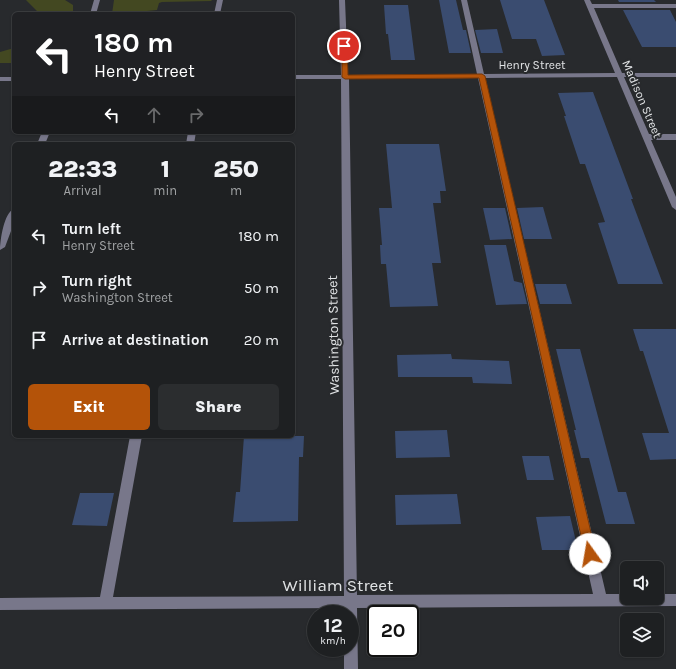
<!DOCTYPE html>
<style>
:root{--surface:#1e2022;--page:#2b2d2f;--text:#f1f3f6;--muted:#a1a3a5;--line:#3c3e40;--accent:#b45309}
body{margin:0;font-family:Karla,sans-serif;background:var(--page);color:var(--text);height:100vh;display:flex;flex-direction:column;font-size:15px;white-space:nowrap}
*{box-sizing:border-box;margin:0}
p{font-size:13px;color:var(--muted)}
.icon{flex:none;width:22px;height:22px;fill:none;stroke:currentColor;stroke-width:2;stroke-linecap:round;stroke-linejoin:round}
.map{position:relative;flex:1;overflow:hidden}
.sheet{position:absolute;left:12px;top:142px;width:283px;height:296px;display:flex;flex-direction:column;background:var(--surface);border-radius:6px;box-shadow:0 1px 3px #0004,0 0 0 1px var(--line)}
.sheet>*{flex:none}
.guide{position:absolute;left:12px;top:12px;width:283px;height:122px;border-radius:6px;box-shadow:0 1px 3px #0004,0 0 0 1px var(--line);background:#202124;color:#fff;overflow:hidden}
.buttons{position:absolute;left:620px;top:561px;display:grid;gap:8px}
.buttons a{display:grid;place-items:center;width:44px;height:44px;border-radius:6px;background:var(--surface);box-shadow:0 1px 3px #0004,0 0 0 1px var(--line);font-size:20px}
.speed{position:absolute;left:307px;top:605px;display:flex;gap:8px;font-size:20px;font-weight:700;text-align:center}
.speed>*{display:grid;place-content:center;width:52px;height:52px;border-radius:50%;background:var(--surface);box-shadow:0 1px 3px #0004,0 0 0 1px var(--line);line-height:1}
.speed small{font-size:10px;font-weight:400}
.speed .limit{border:2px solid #111;border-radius:6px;background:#fff;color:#111}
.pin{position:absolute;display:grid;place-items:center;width:34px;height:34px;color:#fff;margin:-17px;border:2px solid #fff;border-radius:50%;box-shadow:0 1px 4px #0007}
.me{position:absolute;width:44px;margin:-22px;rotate:347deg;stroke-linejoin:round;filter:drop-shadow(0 0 3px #0008)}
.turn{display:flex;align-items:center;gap:14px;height:84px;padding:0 16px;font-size:18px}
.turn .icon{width:52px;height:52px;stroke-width:2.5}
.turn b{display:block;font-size:28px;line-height:34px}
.lanes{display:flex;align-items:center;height:38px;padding:0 16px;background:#0003;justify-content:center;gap:20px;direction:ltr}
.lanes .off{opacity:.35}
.eta{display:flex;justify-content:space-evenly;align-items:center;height:68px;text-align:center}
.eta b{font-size:24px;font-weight:800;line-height:28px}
.primary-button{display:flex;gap:8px;margin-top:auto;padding:8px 16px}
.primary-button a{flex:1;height:46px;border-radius:6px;background:var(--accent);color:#fff;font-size:16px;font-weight:800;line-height:46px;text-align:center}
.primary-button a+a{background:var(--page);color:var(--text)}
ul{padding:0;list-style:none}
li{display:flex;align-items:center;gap:12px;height:52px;padding:0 16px}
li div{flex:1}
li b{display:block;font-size:15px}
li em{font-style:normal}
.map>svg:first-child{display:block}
.green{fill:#434821}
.building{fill:#3a4c70}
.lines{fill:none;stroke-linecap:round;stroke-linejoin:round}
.minor{fill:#78778a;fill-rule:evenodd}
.route{fill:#b45309;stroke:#753606}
.labels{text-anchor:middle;stroke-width:4;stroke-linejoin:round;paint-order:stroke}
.far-street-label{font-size:12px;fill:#e1e3e5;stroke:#282a2d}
.street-label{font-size:14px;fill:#e1e3e5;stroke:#282a2d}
.near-street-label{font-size:17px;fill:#e1e3e5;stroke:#282a2d}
</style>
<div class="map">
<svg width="676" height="669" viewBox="0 0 676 669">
<rect width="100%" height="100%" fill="#282a2d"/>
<path class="green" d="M26,0H65L73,5V11L40,14Z
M114,0H211L212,1L162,2L159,3L157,10L147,11L146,14H112Z
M14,48V63H0V52Z"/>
<path class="building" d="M439,0H456L463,30H466L471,53H449Z
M500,0H544L565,55L542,56L536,39H512Z
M618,0H654L656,2H619Z
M384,5H408L415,60H391L388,34H386Z
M623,10H670L676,22V47H642Z
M497,29L503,53H481L475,30Z
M593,92L633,199H631L663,284H618L598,223L605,222L585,164H580L564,116H566L558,93Z
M386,144H439L446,191H440L441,203H433L441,263H432L438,306L390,307L386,264H381L380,245H382L379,208H392Z
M543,207L552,239H524L517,208Z
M483,208H505L512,239L490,240Z
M484,245H506L514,281L522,283L527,304L496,305Z
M535,284H566L572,304H540Z
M633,329H676V459L650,460L642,433H669L643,351H640Z
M556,349H580L618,492H626L635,524H606L589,458H581L574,430H576Z
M451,354L452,359L509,361L512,384L473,383L472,377H398L397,355Z
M447,430L450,457L396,458L395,431Z
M244,436H304L303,457H299L298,521L233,522L236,492H240Z
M522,456H549L554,480H527Z
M80,493H114L107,526L72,525Z
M457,494L461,524L396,525L395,495Z
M570,516L578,550H542L536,517Z"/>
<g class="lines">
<path class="minor" d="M94,0H100L96,14H90Z
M217,0H223L220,14H214Z
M339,0H345L348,75L477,74L461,0H467L484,74L615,73L584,0H590L592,4H676V8H594L622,73H676V77H624L649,134H676V140H651L676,197V210L672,207L617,77L485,78L606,594H627V598H657V594H676V606L357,608L358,669H344V648H350V614H344V608L0,610V598L100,597L130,436H142L113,597L344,596L341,79H293V75H341ZM478,78L593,594L357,595L349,79Z
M0,77H14V81H0Z
M42,132H50L45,144H37Z
M188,132H196L194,144H186Z
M14,209V223L5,247L0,250C0,241 4,212 14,209Z"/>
</g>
<path class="route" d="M342,45L347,46L348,75L482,74L485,76L596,554L594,558L590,560L587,558L585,554L479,78L345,79L342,77Z"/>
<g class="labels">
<g class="far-street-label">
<text x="532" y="69">Henry Street</text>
<text transform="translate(642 99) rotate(67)" y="4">Madison Street</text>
</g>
<g class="street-label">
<text transform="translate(333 335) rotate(-91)" y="5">Washington Street</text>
</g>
<g class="near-street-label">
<text x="338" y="591">William Street</text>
</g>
</g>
</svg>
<div class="buttons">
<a><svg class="icon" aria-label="sound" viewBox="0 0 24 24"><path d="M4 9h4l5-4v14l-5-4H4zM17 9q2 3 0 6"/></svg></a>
<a><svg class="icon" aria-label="layers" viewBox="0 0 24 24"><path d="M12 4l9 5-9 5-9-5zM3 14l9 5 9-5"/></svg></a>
</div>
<div class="speed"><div>12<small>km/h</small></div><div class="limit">20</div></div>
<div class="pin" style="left:344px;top:46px;background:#d93025"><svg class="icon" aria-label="arrive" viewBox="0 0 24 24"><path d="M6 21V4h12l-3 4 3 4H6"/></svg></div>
<svg class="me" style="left:590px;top:554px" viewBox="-20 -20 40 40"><circle r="19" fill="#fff"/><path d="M0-13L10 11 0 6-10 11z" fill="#b45309"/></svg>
<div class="guide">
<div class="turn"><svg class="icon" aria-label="left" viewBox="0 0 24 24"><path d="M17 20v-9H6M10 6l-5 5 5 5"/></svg><div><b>180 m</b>Henry Street</div></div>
<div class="lanes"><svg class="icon" aria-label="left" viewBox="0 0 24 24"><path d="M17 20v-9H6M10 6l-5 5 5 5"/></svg><svg class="icon off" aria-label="ahead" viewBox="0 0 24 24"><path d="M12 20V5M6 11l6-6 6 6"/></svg><svg class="icon off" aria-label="right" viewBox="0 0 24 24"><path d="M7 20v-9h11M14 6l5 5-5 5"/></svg></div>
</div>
<section class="sheet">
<div class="eta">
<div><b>22:33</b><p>Arrival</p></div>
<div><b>1</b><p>min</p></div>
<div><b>250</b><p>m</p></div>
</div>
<ul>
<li><svg class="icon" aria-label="left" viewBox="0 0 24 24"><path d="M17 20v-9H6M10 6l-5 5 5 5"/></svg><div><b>Turn left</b><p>Henry Street</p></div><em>180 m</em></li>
<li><svg class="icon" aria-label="right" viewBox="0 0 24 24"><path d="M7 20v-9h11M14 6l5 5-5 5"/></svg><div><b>Turn right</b><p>Washington Street</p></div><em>50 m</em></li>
<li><svg class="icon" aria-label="arrive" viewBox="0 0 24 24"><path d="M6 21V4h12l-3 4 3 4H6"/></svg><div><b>Arrive at destination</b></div><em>20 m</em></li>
</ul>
<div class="primary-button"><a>Exit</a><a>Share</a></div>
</section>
</div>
